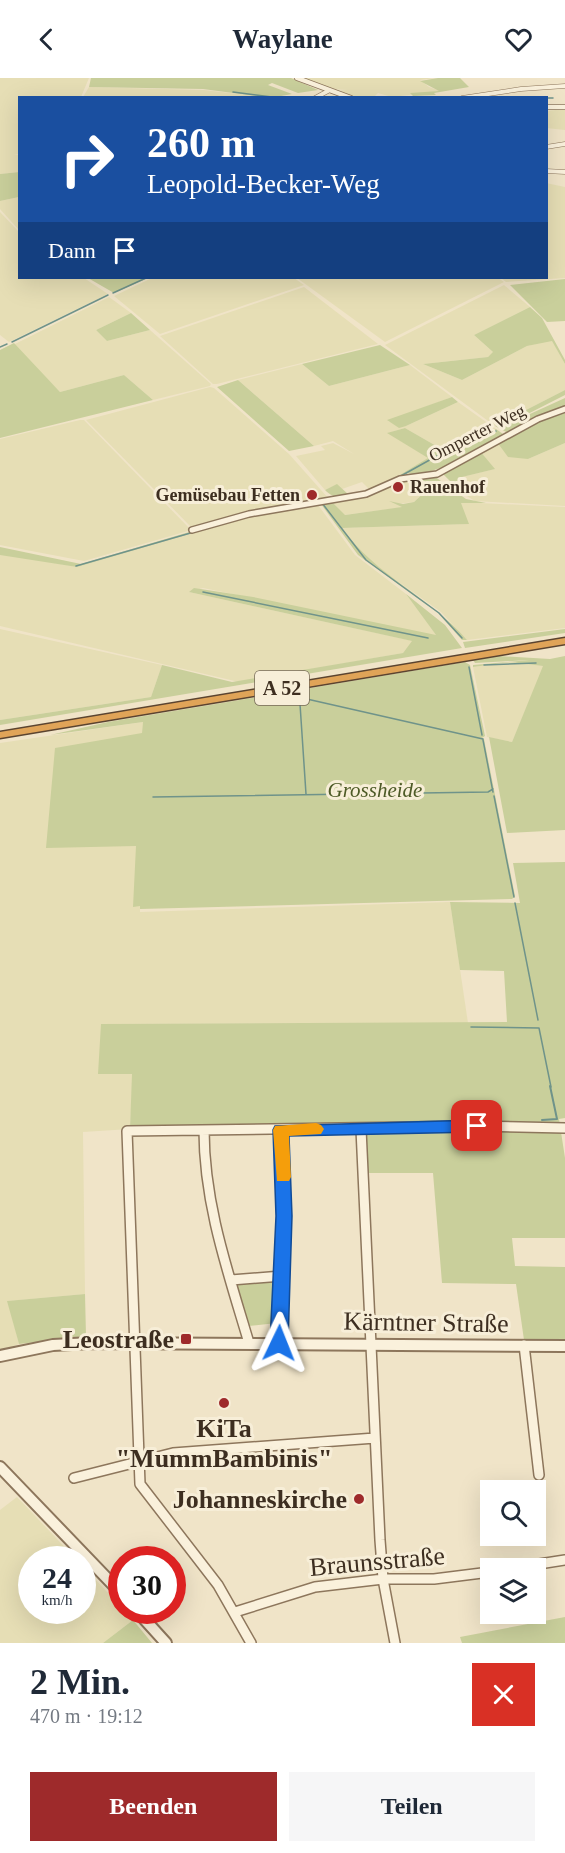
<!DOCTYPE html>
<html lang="de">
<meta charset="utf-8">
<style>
:root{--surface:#fff;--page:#f6f6f7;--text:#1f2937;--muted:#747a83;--accent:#9e2a2b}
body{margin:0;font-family:Georgia,serif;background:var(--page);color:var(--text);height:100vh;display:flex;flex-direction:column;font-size:22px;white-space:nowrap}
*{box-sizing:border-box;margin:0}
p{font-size:20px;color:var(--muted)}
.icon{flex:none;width:33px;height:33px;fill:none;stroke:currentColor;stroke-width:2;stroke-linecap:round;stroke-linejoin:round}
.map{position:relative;height:1565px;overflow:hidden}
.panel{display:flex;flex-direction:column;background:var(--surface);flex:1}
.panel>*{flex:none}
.top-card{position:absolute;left:18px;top:18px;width:530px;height:183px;border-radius:0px;box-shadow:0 6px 24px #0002;background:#1a4fa0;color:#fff;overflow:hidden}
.buttons{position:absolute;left:480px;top:1402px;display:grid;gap:12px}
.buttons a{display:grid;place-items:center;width:66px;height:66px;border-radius:0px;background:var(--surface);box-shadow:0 6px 24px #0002;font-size:30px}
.speed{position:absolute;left:18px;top:1468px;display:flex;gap:12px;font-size:30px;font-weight:700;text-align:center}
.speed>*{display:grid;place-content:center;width:78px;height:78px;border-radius:50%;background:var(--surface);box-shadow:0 6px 24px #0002;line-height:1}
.speed small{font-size:15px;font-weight:400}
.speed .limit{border:9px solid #d22;background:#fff;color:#111}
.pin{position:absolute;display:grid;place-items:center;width:51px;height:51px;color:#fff;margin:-26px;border-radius:12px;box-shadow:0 3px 9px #0006}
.me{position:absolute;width:66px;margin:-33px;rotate:2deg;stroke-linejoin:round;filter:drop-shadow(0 0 4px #0008)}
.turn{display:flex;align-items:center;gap:21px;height:126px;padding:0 30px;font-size:27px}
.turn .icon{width:78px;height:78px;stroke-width:2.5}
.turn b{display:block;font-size:42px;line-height:51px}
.then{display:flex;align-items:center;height:57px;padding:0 30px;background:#0003;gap:12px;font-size:22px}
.round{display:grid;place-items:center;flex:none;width:63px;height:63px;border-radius:0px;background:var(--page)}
.headline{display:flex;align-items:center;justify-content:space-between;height:102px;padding:0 30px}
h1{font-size:36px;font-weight:700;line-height:45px}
.action{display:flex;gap:12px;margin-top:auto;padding:12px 30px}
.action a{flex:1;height:69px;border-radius:0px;background:var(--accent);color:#fff;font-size:24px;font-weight:700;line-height:69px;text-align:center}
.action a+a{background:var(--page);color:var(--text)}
header{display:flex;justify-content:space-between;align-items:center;height:78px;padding:0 30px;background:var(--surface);font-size:27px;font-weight:700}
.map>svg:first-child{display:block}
.farmland{fill:#e6deb5}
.green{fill:#c9cf9b}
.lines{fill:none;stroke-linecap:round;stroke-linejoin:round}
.stream-far1{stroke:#6f938a;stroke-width:1.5}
.stream{stroke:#6f938a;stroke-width:2}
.minor-far2-casing{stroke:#8d765c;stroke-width:5}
.minor-far1-casing{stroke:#8d765c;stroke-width:8}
.minor-casing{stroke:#8d765c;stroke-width:12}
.tertiary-far1-casing{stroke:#8d765c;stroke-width:6}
.tertiary-casing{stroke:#8d765c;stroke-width:14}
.motorway-casing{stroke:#5b4430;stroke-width:3}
.minor-far2{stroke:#faf1dc;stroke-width:4}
.minor-far1{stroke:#faf1dc;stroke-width:5}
.minor{stroke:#faf1dc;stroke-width:9}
.tertiary-far1{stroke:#faf1dc;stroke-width:4.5}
.tertiary{stroke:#faf1dc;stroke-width:10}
.motorway{fill:#e0a458;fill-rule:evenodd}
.route{fill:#1a73e8;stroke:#114b97;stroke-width:1.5}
.slow{fill:#f59e0b}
.poi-dot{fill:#9e2a2b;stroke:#f7eed8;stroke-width:2}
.labels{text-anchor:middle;stroke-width:6;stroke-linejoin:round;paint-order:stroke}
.far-street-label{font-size:18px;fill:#3d2e20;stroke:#f7eed8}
.far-poi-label{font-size:18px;font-weight:bold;fill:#3d2e20;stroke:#f7eed8;text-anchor:start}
.shield{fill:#f7eed8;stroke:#756857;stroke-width:1.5}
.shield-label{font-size:20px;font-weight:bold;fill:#3d2e20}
.park-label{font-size:21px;font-style:italic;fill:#4d5a26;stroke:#f7eed8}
.near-street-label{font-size:26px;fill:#3d2e20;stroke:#f7eed8}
.near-poi-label{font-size:26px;font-weight:bold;fill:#3d2e20;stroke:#f7eed8;text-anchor:end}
</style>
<header><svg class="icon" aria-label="back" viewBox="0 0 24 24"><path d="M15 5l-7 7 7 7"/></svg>Waylane<svg class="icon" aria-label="heart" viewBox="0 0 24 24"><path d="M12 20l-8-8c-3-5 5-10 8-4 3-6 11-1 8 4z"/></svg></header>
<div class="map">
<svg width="565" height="1565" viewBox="0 0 565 1565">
<rect width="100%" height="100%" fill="#f0e4c8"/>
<path class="farmland" d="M0,0H89L81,19L20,20L19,76L14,77H19V94L0,96Z
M304,0H434L420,2L429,9L441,13L392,19L378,15L374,19H356L334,13L347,12L331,11Z
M89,9L204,12L265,19H83Z
M565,31V52L546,50V33Z
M546,105L565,109V200L506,204L501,200H546Z
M19,119H20L19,152L0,131V123Z
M0,134L19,154L20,200H84L108,216L9,264L0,257Z
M152,200H294L304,207L160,256L114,218Z
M297,200H498L504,204L385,264Z
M504,207L530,229L474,257L494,275L488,279L423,286L462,302L527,268L552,262L565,286V312L495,348L385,267Z
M304,209L378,266L217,306H213L160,258Z
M109,219L131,235L96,252L107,263L150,252L211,306L210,308L153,322L124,297L60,314L13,267Z
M302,286L329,308L410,287L452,319L388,343L406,348L458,324L496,351L445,373L405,350L388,355L429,380L371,413L362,404L342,411L336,407L325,412L296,378L325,372L321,368L333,365L354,376L333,363L314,368L238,302Z
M210,309L214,310L289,376L329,421L192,450L86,342Z
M80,342H84L190,451L188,453L84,483L0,467V361Z
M497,363L528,381L565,365V428L475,423L460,414L454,407L460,406L462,399L494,391L480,373Z
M408,401L424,403L430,409L414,424L397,426L406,429L344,437L331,423L364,418Z
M460,424L565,429V550L467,562L441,534L368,482L342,450L468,446Z
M318,427L355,477L406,516L437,558L203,510L189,514L413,563L403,575L239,604L0,548V475L77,489L251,438Z
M0,551L162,587L151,619L0,642Z
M510,584L544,588L512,664L487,659L473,589Z
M143,644L134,828H140V834L450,824L468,945L101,946L133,995L130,1051L83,1054L85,1216L8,1223L19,1266L0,1273V665Z
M17,1419L77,1482H32V1533H82L83,1488L121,1529L122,1533L133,1542L103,1565H0V1432Z"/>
<path class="green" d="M91,0H291L318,12L298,15L272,5L268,7L292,16L270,20L203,11L89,9Z
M438,0H460L469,9L434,15L436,17L413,18L410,15L439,13L420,3Z
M19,94V119L0,123V96Z
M88,200H148L114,215Z
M565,201V243L547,244L510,207Z
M530,229L542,240L565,282V286L552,263L527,268L462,302L423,286L488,279L493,274L474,257Z
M131,235L150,252L107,263L96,252Z
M14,265L60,314L124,297L153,322L0,360V272Z
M380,267L410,287L329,308L302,286Z
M238,302L314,368L289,373L217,309Z
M565,312V317L508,346L565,320V331L508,355L495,348Z
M452,319L458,324L406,348L399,350L387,342Z
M565,333V365L528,381L508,379L497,364L480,373L495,391L462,399L461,406L454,407L442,395C481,371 521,348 565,333Z
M405,350L445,373L496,351L503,356C492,369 425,402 408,395C389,406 342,432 325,412L337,406L349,417L378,410L428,380L387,355Z
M434,398L466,421L486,425H461L469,446L342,450C377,499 428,517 467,562H462L438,535L358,477L321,426L331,423L345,437L402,429L389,423L403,426L414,424L430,409L424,405L425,403L419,405L411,401Z
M314,426L318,427L251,438L77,489L0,477V469L81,486L250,436Z
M194,510L253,519L436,557L406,516L445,547L462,570L0,647V642L151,619L162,587L232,604L403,575L412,563L189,514Z
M565,551V555L465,570L463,564Z
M498,578L550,581L565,578V752L507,755L489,659L512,664L543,588L510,584L473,589V587L529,582L475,585L473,582Z
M465,584L470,587L485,658L482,660L484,661L515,818L512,821L140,831V828L133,829L136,768L46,770L55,670L142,655L143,644L50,657L108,644Z
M565,784V1040L559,1041L565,1080V1160H512L515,1188L565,1189V1262H524L516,1206L442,1205L433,1095H368L365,1047L130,1051L132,996H98L101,946L507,944L504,893L460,892L450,824L520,825L513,785Z
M277,1202V1245L249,1248L236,1205Z
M85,1216L86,1258L19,1266L7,1223Z
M565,1539V1565H462L460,1559Z
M133,1542L152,1565H103Z"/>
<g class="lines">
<path class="stream-far1" d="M233,14L272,19
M521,20H539
M546,20H553
M113,215L146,200
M12,264L108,217
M0,269L7,266
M399,399L435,379L496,353
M322,425L366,482L439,535L462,560
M76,488L194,454
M203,514L428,560
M484,587L536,585
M469,589L482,657
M298,619L483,661
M302,622L300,626L306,716
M483,662L493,714
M494,718L514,819
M153,719L488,714L493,711
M515,825L538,942
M471,949L539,950L551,1009"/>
<path class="stream" d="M542,1042L557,1041L550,1008"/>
<defs>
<path id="minor-far2" d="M315,20L328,13
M462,20L521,11L565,8
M546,69L565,66
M546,93L565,94"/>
<path id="minor-far1" d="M192,452L249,436L366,416L400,401L437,396L538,341L565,331"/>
<path id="minor" d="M361,1051L380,1462L383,1501L395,1565
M204,1052C204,1126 228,1194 249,1265
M231,1202L282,1198
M279,1265L284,1138L281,1052
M524,1267L539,1397
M74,1400L173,1375L375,1360
M507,1491L565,1482
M235,1534L315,1509L383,1501H434L490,1494
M251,1565L218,1507L140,1406L127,1053L477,1048L565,1050"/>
<path id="tertiary-far1" d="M297,0L351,20
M546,29H565"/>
<path id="tertiary" d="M0,1278L53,1267L91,1265L565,1268
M0,1389L122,1516
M137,1533L166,1565"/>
<path id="motorway" d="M565,560V566L0,660V654Z"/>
</defs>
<use href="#minor-far2" class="minor-far2-casing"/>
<use href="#minor-far1" class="minor-far1-casing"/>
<use href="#minor" class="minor-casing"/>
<use href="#tertiary-far1" class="tertiary-far1-casing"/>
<use href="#tertiary" class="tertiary-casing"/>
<use href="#motorway" class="motorway-casing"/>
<use href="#minor-far2" class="minor-far2"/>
<use href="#minor-far1" class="minor-far1"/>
<use href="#minor" class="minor"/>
<use href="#tertiary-far1" class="tertiary-far1"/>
<use href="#tertiary" class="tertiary"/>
<use href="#motorway" class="motorway"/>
</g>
<path class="route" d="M477,1042L485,1048L477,1054L289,1058L292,1138L288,1265L286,1271L279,1273L273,1271L270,1265L276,1138L273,1052L275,1048Z"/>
<path class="slow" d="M316,1045L321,1047L324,1051L321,1056L289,1058L291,1099L289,1103H277L273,1052L275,1048Z"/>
<g class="poi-dot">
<circle cx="398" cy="409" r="6"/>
<circle cx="312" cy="417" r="6"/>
<rect x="180" y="1255" width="12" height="12" rx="3"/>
<circle cx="224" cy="1325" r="6"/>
<circle cx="359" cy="1421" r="6"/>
</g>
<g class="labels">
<g class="far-street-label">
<text transform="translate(477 355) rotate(-27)" y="6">Omperter Weg</text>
</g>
<g class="far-poi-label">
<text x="410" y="415">Rauenhof</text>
<text x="300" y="423" text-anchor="end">Gemüsebau Fetten</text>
</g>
<rect class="shield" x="255" y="593" width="54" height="34" rx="4.5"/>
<g class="shield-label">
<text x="282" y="617">A 52</text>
</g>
<g class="park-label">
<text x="375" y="719">Grossheide</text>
</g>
<g class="near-street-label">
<text transform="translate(426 1244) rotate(1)" y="9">Kärntner Straße</text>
<text transform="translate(377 1483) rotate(-5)" y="9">Braunsstraße</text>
</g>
<g class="near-poi-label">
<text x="174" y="1270">Leostraße</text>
<text x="224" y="1359" text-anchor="middle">KiTa<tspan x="224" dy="30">"MummBambinis"</tspan></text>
<text x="347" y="1430">Johanneskirche</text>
</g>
</g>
</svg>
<div class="buttons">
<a><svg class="icon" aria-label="search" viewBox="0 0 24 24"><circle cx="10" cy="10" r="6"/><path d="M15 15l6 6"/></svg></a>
<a><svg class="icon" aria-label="layers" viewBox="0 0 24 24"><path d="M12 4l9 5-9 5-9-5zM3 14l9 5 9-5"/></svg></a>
</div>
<div class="speed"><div>24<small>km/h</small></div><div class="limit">30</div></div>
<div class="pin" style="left:477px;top:1048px;background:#d93025"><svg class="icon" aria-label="arrive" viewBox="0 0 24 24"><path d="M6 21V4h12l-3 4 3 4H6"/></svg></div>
<svg class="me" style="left:279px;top:1265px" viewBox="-20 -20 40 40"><path d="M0-17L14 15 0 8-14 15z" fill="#1a73e8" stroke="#fff" stroke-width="4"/></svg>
<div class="top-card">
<div class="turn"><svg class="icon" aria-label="right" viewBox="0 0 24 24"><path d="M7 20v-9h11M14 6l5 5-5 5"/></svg><div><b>260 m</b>Leopold-Becker-Weg</div></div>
<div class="then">Dann<svg class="icon" aria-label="arrive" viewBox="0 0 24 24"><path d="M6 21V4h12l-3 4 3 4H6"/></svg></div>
</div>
</div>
<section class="panel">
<div class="headline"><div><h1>2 Min.</h1><p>470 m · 19:12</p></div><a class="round" style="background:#d93025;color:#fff"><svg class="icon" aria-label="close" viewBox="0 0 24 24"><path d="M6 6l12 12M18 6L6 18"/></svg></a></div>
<div class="action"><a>Beenden</a><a>Teilen</a></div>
</section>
